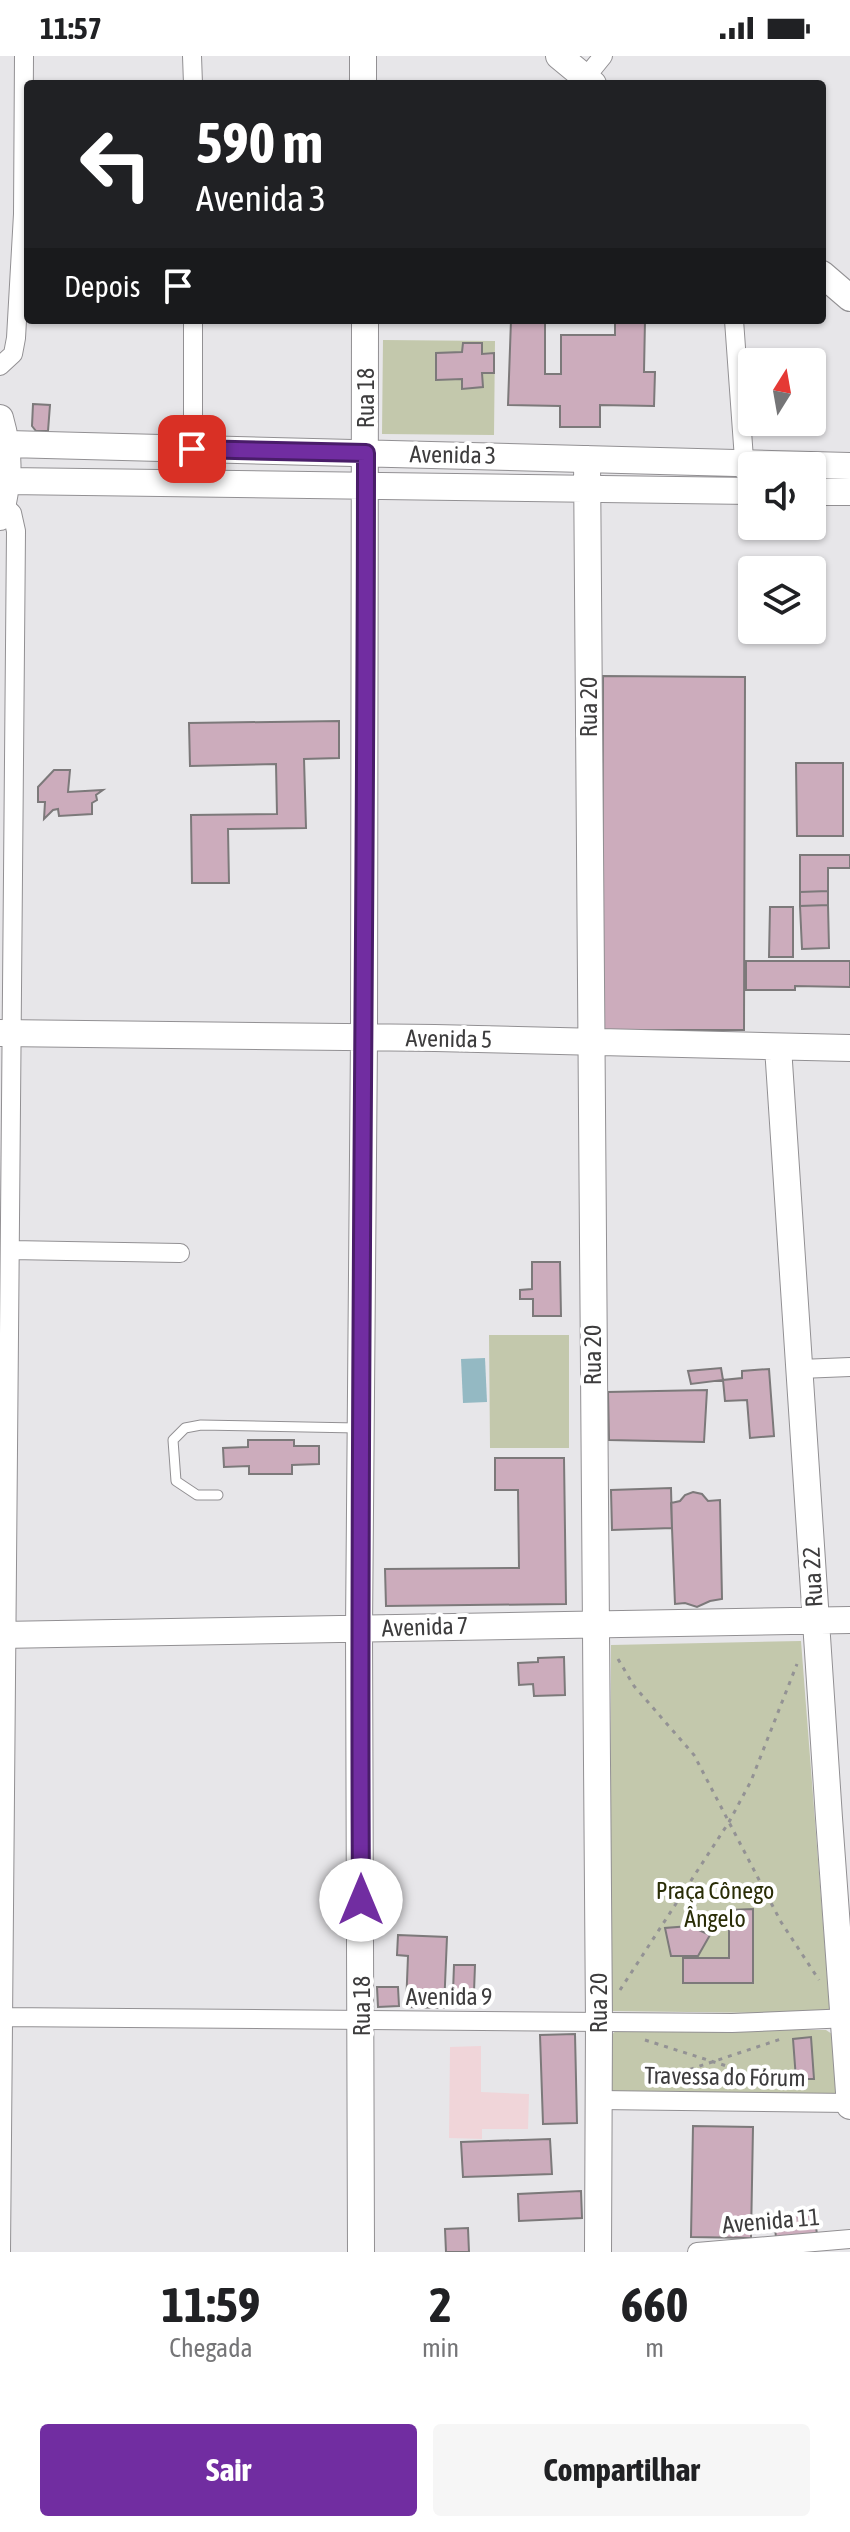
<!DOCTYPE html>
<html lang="pt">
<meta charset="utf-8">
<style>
:root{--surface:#fff;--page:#f6f6f6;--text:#202124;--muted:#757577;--accent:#712da1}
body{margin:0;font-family:"Asap Condensed",sans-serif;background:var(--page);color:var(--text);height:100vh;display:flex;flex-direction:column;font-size:30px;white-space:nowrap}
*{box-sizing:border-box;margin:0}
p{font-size:26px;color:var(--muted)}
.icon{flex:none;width:44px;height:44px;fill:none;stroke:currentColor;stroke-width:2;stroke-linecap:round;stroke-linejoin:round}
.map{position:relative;height:2196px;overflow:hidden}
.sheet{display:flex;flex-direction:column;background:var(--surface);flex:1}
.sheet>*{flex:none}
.hud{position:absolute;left:24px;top:24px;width:802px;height:244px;border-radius:8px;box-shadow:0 2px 6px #0004;background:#202124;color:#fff;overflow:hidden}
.needle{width:52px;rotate:11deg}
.fabs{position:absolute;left:738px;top:292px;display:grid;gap:16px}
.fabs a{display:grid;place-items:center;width:88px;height:88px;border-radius:8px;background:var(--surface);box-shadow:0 2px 6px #0004;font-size:40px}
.pin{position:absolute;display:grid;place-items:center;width:68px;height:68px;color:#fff;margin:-34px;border-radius:16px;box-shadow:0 4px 12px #0006}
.me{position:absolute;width:88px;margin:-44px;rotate:0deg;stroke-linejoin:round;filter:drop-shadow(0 0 6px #0008)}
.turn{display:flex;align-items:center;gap:28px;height:168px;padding:0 40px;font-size:36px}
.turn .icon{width:104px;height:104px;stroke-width:2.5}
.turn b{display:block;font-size:56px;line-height:68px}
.then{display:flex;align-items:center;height:76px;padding:0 40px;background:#0003;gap:16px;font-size:30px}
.eta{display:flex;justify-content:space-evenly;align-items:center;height:136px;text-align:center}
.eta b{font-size:48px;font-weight:700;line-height:56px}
.button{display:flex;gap:16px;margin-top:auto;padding:16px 40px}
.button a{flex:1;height:92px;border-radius:8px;background:var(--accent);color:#fff;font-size:32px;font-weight:700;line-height:92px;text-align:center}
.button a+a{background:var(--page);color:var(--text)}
.status{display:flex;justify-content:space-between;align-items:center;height:56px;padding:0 40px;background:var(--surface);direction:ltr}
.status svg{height:22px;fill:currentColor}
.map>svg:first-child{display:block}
.medical{fill:#f0d5d9}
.green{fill:#c3c8ac;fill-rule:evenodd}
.water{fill:#94b9c3}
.building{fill:#ccacbc;stroke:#7c797a;stroke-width:2}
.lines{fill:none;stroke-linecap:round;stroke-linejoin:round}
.lane-casing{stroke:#929093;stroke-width:11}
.street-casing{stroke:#929093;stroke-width:20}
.secondary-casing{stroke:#929093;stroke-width:28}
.path{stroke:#939294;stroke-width:3;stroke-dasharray:4 6;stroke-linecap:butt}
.lane{stroke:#fff;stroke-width:9}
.street{stroke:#fff;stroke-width:18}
.secondary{stroke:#fff;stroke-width:26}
.route-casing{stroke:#491d69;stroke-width:20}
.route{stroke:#712da1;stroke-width:14}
.labels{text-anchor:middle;stroke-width:8;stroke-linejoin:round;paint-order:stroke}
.street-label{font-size:24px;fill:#3d3c3d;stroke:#fff}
.park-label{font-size:24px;fill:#292d06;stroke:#fff}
</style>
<div class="status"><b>11:57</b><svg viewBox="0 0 49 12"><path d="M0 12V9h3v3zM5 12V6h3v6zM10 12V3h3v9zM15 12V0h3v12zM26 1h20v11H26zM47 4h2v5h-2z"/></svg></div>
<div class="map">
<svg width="850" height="2196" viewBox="0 0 850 2196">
<rect width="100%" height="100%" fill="#e7e6e9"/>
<path class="medical" d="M481,1990V2036L529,2038L528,2073H482V2083L449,2082L450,1991Z"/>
<path class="green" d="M383,284L495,285L494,379L382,378Z
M489,1279H569V1392H490Z
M801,1585L830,1958L610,1955L611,1589Z
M617,1974H826L838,1982L840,2035L835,2039L608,2037L610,1980ZM811,1982L813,2023H796L793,1983Z"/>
<path class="water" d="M485,1302L487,1346L463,1347L461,1303Z"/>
<path class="building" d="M511,264H545V318H561V279H615V264H645L644,316H655L654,350L600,349V371H560V350L508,349Z
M463,287H482V298L494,297V317H482L483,331L462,333V323L436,324V297L462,296Z
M33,348L50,349L48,375H36L32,370Z
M603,620L745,621L744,974H602Z
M339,665V702L304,703L306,772L228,773L229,827H192L191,759L277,758L276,708L190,710L189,667Z
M796,707H843V780H797Z
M54,714H70L68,736L103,734L96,739L97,744L92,747V758L59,760L58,753L53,754L44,763L45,746H38V731Z
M800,799H850V812H828V835L800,836Z
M828,835V849L800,850V836Z
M828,849L829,892L802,893L800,850Z
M770,851H793V901H769Z
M746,905H850V931L795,930V934H746Z
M532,1206H560L561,1260H533V1243H520V1234L532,1233Z
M721,1312L723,1324L691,1328L688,1315Z
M769,1313L774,1380L750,1382L747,1344L725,1345L723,1324L742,1322V1315Z
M707,1334L704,1386L609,1384L608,1336Z
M248,1384H294V1390H319V1408L292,1409V1418H249V1410L224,1411L223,1392L248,1391Z
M495,1402H564L566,1548L386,1550L385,1513L519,1512L518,1434H495Z
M671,1432L672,1472L612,1474L611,1434Z
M693,1436L702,1438L708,1445L720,1444L722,1543L710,1545L697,1551L685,1547L675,1548L672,1472L671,1447L680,1445L685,1439Z
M564,1601L565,1639L534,1640L533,1628L519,1629L518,1607L538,1606V1602Z
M753,1853V1927H683V1902H729V1854Z
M690,1870L710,1879L698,1900H671L665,1872Z
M398,1879L447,1881L444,1952L406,1951L408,1900L397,1899Z
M454,1909H475L474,1936H453Z
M377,1931H398L399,1950L378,1951Z
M575,1978L577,2067L543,2068L540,1979Z
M811,1981L814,2023H796L793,1983Z
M693,2070L753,2071L751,2182L691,2181Z
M550,2083L552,2118L463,2121L461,2086Z
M581,2135L582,2162L519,2165L518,2138Z
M814,2157L817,2178L776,2182L774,2161Z
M468,2172L469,2196H446L445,2173Z"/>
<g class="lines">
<defs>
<path id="lane" d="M218,1439H197L176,1425L173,1384L185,1372L201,1369L357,1372"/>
<path id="street" d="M192,0L193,28
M586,21L603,0
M734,264L745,417
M0,310L13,298L16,282L23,158L24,0
M193,427V264
M11,1194L180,1197
M800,1313L850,1311
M0,1961L732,1967L850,1962
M599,2044L850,2047
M1,2196L16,475L12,457L3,448
M697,2196L850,2183"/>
<path id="secondary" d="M363,0V28
M559,0L593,28
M822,218L850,242
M0,362C11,401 9,421 0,461
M8,388L850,410
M587,403L599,1966L598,2196
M8,425L752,435
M812,436H850
M0,977L435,982L850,992
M778,991L829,1762L850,2050
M0,1579L850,1564
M361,2196L359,1573L364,982L365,264"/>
</defs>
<use href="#lane" class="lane-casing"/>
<use href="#street" class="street-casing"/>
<use href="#secondary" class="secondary-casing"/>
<path class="path" d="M618,1603L634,1630L694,1699L781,1866L819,1924
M620,1934L729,1766L751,1725L797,1608
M645,1984L783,2028
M652,2026L781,1983"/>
<use href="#lane" class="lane"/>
<use href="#street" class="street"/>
<use href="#secondary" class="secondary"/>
</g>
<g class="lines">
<defs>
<path id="route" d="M192,393L366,397C366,879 358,1361 361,1844"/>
</defs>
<use href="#route" class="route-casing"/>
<use href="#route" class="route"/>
</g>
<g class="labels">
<g class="street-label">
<text transform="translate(366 342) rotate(-90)" y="8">Rua 18</text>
<text transform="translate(453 399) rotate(1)" y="8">Avenida 3</text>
<text transform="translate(589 651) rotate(-90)" y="8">Rua 20</text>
<text transform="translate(449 983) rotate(1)" y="8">Avenida 5</text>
<text transform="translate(593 1299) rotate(-90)" y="8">Rua 20</text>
<text transform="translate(813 1521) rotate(-93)" y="8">Rua 22</text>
<text transform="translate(425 1571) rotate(-2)" y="8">Avenida 7</text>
<text x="449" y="1949">Avenida 9</text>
<text transform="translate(599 1947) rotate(-90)" y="8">Rua 20</text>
<text transform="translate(362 1950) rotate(-90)" y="8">Rua 18</text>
<text transform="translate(725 2021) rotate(1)" y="8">Travessa do Fórum</text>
<text transform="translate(771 2165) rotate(-5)" y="8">Avenida 11</text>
</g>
<g class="park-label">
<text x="715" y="1843">Praça Cônego<tspan x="715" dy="28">Ângelo</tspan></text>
</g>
</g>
</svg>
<div class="fabs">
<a><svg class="needle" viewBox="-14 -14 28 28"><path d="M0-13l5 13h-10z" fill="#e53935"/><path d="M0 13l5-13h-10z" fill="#757577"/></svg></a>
<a><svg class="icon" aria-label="sound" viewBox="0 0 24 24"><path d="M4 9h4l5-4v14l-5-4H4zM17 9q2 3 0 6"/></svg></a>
<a><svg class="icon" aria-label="layers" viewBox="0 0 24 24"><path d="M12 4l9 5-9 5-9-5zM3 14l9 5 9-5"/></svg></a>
</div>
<div class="pin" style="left:192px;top:393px;background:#d93025"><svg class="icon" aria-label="arrive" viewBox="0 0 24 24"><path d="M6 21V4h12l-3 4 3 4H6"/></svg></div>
<svg class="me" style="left:361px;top:1844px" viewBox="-20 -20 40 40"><circle r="19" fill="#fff"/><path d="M0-13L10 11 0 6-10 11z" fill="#712da1"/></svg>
<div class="hud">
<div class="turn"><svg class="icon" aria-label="left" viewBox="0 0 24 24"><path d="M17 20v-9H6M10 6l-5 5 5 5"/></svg><div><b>590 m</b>Avenida 3</div></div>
<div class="then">Depois<svg class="icon" aria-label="arrive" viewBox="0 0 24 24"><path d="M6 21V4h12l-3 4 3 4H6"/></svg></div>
</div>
</div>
<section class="sheet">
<div class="eta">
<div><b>11:59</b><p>Chegada</p></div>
<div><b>2</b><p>min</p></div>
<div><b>660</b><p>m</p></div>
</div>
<div class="button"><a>Sair</a><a>Compartilhar</a></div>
</section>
